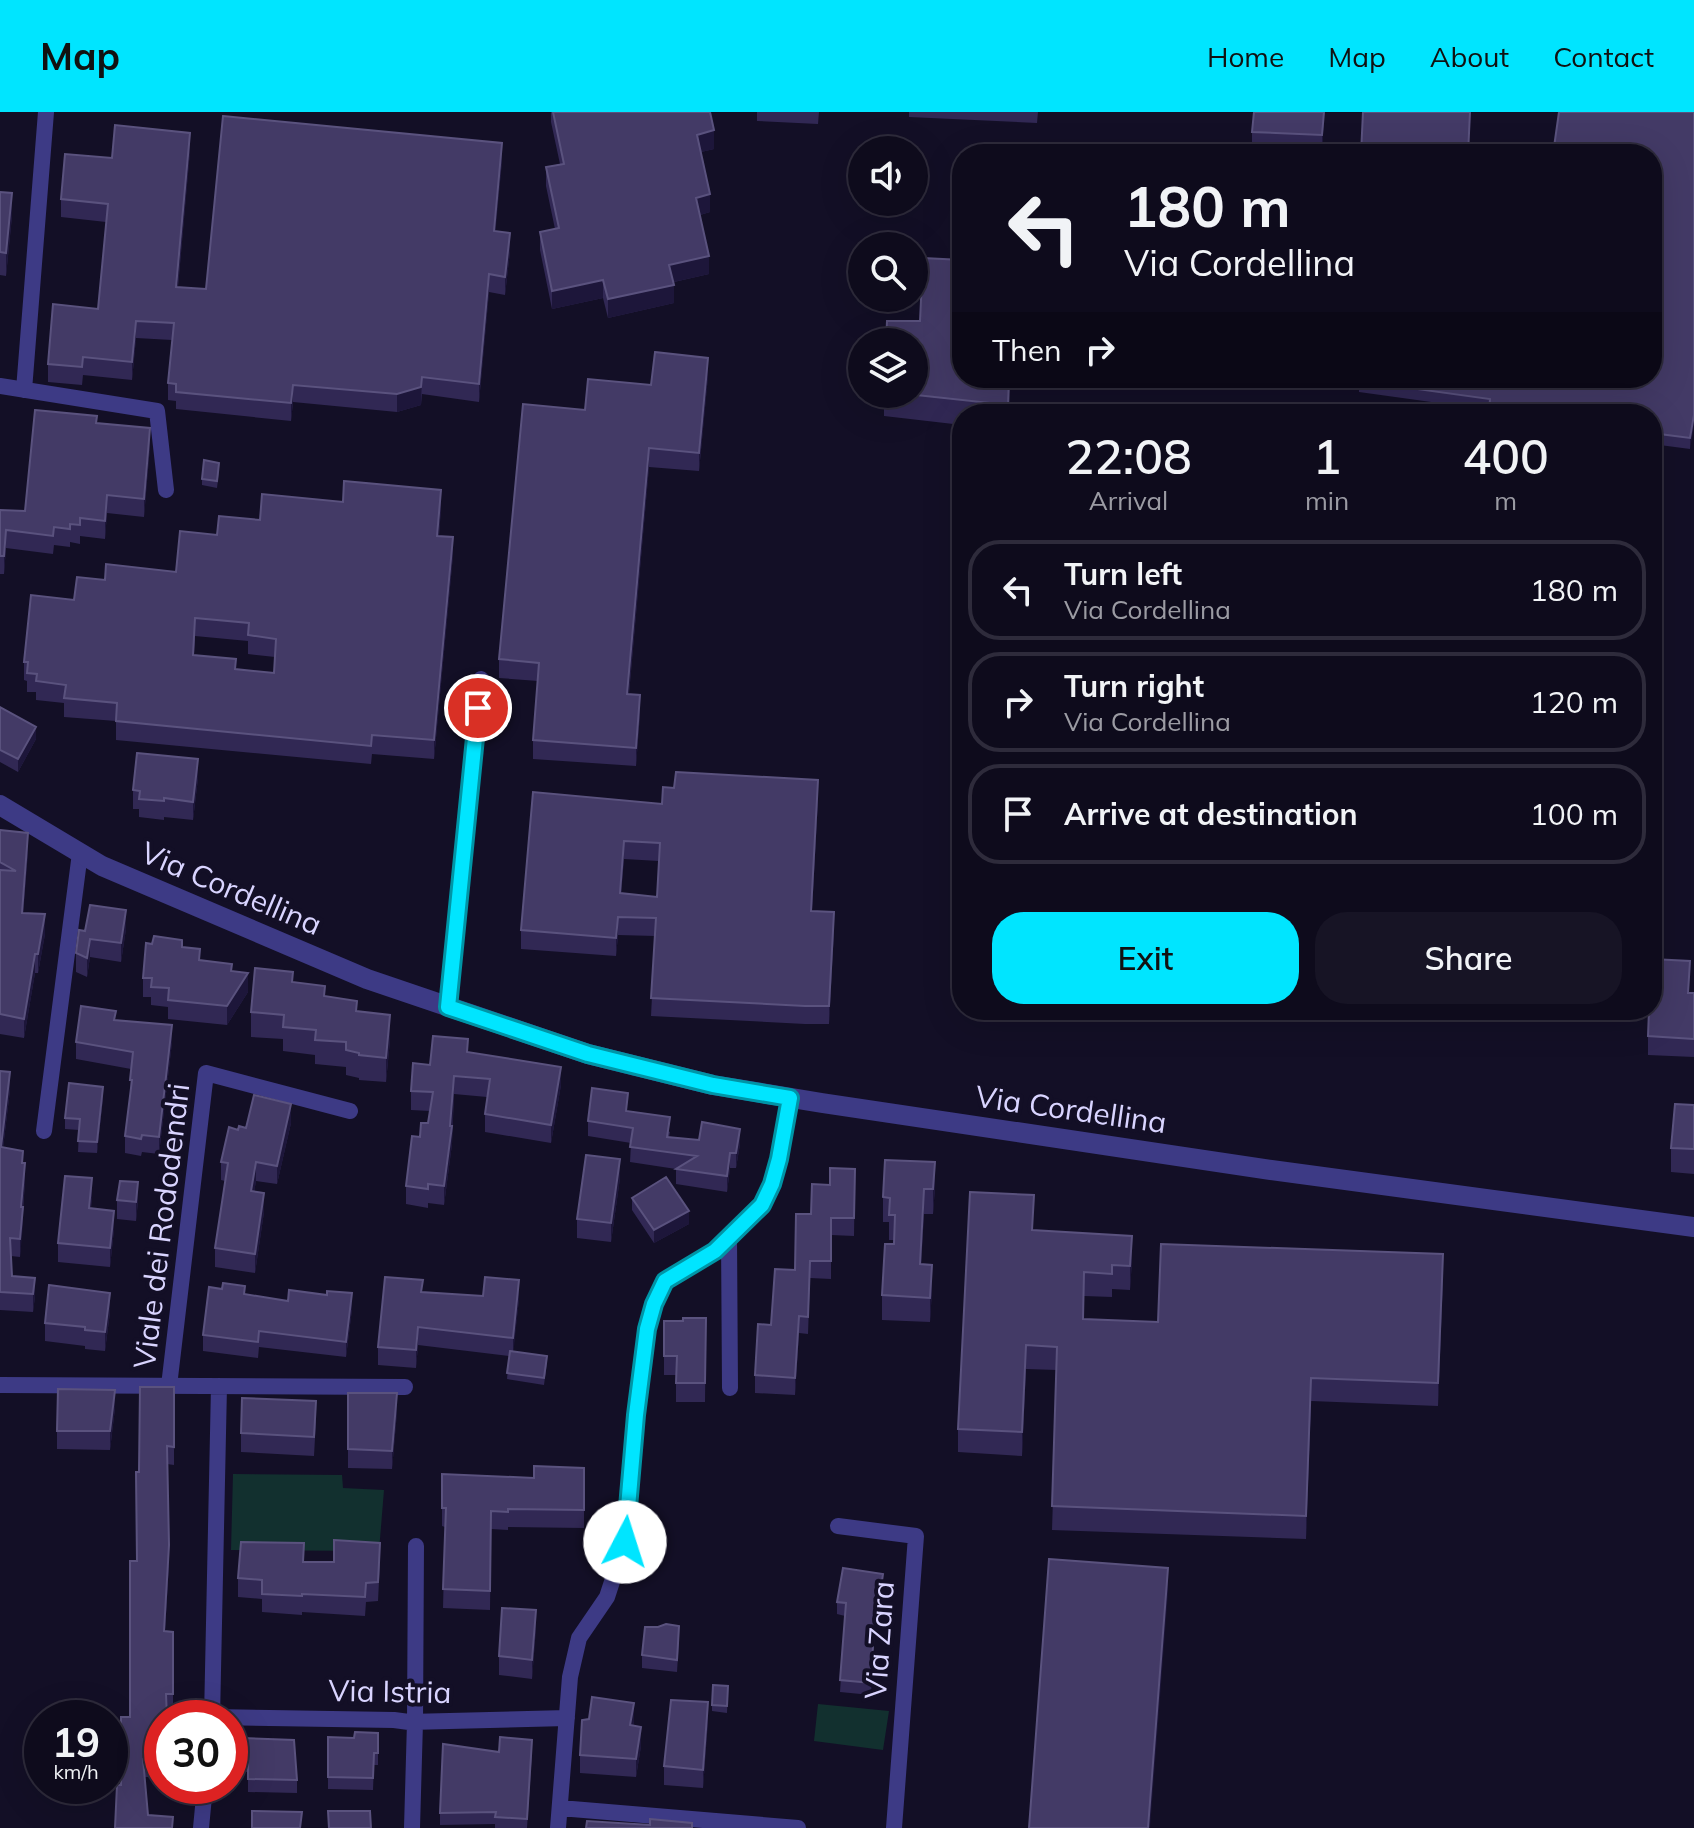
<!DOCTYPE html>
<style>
:root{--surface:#0e0b1c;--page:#171425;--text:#f1f3f6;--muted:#9b9ba3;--line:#2e2b3b;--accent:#00e5ff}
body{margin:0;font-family:Mulish,sans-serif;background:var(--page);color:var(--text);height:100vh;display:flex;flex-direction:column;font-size:30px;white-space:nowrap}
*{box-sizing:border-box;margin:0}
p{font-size:26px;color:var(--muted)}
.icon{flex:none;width:44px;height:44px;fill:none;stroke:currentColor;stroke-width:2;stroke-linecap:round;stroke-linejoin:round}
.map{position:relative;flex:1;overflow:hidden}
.details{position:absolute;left:952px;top:292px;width:710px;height:616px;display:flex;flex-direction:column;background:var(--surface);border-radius:32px;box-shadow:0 8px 32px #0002,0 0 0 2px var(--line)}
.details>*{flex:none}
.banner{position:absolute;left:952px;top:32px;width:710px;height:244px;border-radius:32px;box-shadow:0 8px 32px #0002,0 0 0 2px var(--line);background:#0e0b1c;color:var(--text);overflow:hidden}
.tools{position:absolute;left:848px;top:24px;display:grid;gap:16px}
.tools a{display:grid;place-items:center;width:80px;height:80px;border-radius:50%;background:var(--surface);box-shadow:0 8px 32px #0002,0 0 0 2px var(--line);font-size:40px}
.speed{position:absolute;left:24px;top:1588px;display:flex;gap:16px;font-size:40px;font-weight:700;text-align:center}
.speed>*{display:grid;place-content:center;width:104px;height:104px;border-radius:50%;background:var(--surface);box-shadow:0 8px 32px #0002,0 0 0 2px var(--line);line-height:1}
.speed small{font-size:20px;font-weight:400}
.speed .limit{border:12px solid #d22;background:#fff;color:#111}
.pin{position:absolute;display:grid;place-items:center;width:68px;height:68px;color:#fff;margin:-34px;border:4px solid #fff;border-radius:50%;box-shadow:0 2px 8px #0007}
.me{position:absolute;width:88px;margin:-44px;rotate:5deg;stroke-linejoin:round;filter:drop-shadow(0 0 6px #0008)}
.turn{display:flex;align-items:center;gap:28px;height:168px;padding:0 40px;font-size:36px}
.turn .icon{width:104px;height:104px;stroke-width:2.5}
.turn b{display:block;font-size:56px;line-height:68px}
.then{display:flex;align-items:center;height:76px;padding:0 40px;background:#0003;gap:16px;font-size:30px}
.eta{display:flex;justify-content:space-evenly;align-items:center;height:136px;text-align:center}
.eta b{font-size:48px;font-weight:600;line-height:56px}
.cta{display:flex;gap:16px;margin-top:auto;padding:16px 40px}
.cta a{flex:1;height:92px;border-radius:32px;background:var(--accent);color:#111;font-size:32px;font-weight:600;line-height:92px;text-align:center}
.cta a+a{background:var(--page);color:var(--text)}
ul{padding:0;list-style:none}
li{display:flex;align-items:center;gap:24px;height:100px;margin:0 16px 12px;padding:0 24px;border:4px solid var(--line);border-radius:32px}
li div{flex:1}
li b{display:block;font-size:30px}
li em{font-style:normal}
header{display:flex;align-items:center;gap:48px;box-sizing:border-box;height:112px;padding:0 40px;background:var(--accent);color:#111}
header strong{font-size:38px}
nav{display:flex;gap:44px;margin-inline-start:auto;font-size:28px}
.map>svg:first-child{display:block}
.green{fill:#12302f}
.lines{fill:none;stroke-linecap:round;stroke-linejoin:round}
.minor{stroke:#3d3a85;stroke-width:16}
.tertiary{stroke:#3d3a85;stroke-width:20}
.wall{fill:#312854;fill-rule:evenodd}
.shaded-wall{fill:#1d163a}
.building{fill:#433a66;stroke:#5a527e;stroke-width:2;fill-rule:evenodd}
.route-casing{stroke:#0095a6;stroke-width:20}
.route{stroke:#00e5ff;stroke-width:14}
.labels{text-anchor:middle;stroke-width:8;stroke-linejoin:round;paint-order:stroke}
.street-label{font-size:30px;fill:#d9d4ff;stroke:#130f26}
</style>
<header>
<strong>Map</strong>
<nav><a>Home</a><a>Map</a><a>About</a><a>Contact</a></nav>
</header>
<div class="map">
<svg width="1694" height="1716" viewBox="0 0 1694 1716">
<rect width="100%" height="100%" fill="#130f26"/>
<path class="green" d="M233,1362L342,1363L343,1376L384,1378L379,1439L231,1438Z
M818,1592L889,1599L883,1638L814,1629Z"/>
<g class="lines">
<path class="minor" d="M0,274L157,299L166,378
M24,278L46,0
M448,895L481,567
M44,1019L80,741
M729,1125L730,1276
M0,1273L405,1275
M169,1274L206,961L350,999
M838,1414L916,1424L894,1716
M212,1605L394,1608L409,1610L567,1606
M212,1606L219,1274
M560,1696L798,1716
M201,1716L205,1674
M412,1716L415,1610L416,1434
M558,1716L570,1565L579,1526L607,1485L625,1430L636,1303L647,1217L654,1192L665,1169L715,1139L762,1093L772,1072L779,1047L790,986"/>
<path class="tertiary" d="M0,693L102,754L367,867L588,942L713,973L822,991L1271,1058L1694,1115"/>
</g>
<path class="wall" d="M551,0H710L714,37L701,40L710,100L700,103L709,162L674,170V191L608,206L603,186L552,197L540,138V120L555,117L546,74V55L560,52L551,10Z
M757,0H819L818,12L757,9Z
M909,0H1038L1037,11L909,5Z
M1324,0L1322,42L1252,39V20Z
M1694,0L1690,337L1652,332V302H1489V298L1359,280V266H1494V271L1522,275Z
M190,39L178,175L206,177L502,49L495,120L510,139L505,183L489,180L479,290L422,282L421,293L397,300L293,290L291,309L176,297V289L168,288V271L172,228L136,226L132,268L83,263L82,273L48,270V252L98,197L106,110L61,105V87L112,46Z
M0,80L12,104L6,164L0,163Z
M920,209L1010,266L1009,302H962V313L884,304V282H914Z
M708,264L699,359L649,355L629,582L640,602L636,654L533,647V628L538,569L499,566V547L585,298L651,273Z
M97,311L150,334L144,405L107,401L105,427L80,424V432L70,430V435L54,433L53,442L6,436L4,462H0V398L25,399Z
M219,358L217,376L202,373V367Z
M343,390L441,396L439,424L453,443L434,647L372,642L371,652L116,628V609L64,605V591L36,588V580H27V569L24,568V550L74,488L105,468L176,460L217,423L260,408ZM195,524L248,529V542L275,545L274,561L236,557L194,543Z
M0,595L36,627L18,660L0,650Z
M198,666L193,708L164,705V708L139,705V697H133V678Z
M818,687L812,799L834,818L829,912H805L651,904L655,824L618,823L616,844L521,837V818L662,692ZM624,747L659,749L657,785L621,781Z
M0,718L28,740L23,801L45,822L38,861H35L24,926L0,922Z
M126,817L121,850L90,845L87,865L76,860V841L85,819Z
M152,832L182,835L200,848L232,859L248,880L227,913L168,907V895L151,893V885H143V866Z
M293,871L357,899L390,928L386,970L359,968V966L346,963V955L315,952V943L283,939V927L251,925V900Z
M1694,881V945L1648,943V924Z
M116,908L172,930L159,1042L142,1040L141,1044L125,1041V1024L130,986L131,957L76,947V930Z
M468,940L561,973L551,1031L485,1020V1002L487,985L454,982L452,1032L444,1093L428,1091V1096L406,1092V1074L420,1025L428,1011L430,999L411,998V979L430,953Z
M0,959L10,978L3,1036L23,1051L25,1069L20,1145L11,1144L12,1164L35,1184L33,1200L0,1198Z
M103,986L97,1041L78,1040L79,1018L65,1017V1006Z
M1694,993V1062L1671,1060V1036Z
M628,1000L670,1020L669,1025L740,1032L736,1056H730L727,1080L676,1072V1057L630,1050L631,1031L588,1024V1009Z
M291,1011L277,1072L256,1069L254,1080L264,1100L255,1161L215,1155V1136L225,1069L221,1068V1050L238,1018L246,1016Z
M855,1057L854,1124L831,1123V1167L810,1166L808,1222L799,1221L795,1283L755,1281V1263L771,1213L795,1158L811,1102Z
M620,1066L611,1130L577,1126V1107Z
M935,1075L933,1102H924L921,1152L932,1178L930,1210L882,1208V1183L894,1128H889V1110H883V1085Z
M92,1085L91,1096L114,1117L110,1155L58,1150V1131Z
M632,1086L689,1112L654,1131L632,1098Z
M117,1088L138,1089L136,1109L117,1107Z
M1033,1118L1132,1148L1130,1178L1112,1177V1185L1084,1184L1083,1207L1158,1210L1443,1166L1438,1294L1311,1289L1306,1427L1052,1418L1057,1258L1026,1257L1022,1344L958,1340V1317Z
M423,1180L519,1187L513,1239L547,1250L544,1273L507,1267L509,1244L418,1233L416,1256L378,1253V1235Z
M245,1182L288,1189L352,1197L346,1245L259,1235L258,1246L203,1239V1223Z
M110,1200L105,1239L85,1237V1234L45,1229V1211Z
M706,1206L705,1290H676V1263H664V1209Z
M174,1275V1353L167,1352L169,1451L165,1519L173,1520V1600H167L162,1606V1665H145L115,1716L130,1605L137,1449L139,1360Z
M348,1281L397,1300L392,1357L348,1356Z
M115,1296L110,1338L57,1337V1319Z
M316,1308L314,1344L241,1340V1321Z
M584,1356V1416L508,1415V1418L491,1417L490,1498L443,1496L445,1415L442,1414V1362L534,1366Z
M380,1449L378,1489L366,1490L365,1504L302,1500V1503L262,1500V1487L238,1485V1466L304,1450Z
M883,1475L878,1509L875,1508L871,1583L840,1580L845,1504L837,1502V1490Z
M536,1516L532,1567L499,1563V1544Z
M679,1527L677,1560L642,1556V1543Z
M728,1574L727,1601L712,1599V1593Z
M634,1609L633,1614L641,1634L636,1665L580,1661V1643Z
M708,1609L703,1676L664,1673V1654Z
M378,1621V1653H374L373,1678L328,1677V1625L354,1626Z
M242,1626L297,1668V1681L248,1680V1660H238V1648Z
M499,1640L532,1641L527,1716H495V1712L440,1713V1701Z"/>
<path class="shaded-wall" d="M1324,0L1322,42V23Z
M714,18V37L697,41V23Z
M190,21V39L176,192V175Z
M502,31V49L494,137V119Z
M12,81V104L6,164V141Z
M710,82V100L696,104V86Z
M510,121V139L505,183V165Z
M709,144V162L669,171V153Z
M489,162V180L479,290V272Z
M603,168V186L552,197V179Z
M674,173V191L608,206V187Z
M136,209V226L132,268V250Z
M708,246V264L699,359V341Z
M422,265L421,293L397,300V282Z
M293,273V290L291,309V291Z
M1694,303V314L1690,337V326Z
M150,316V334L144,405V387Z
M649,336V355L627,601V582Z
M441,378V396L437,442V424Z
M107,383V401L105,427V409Z
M6,418V436L4,462V444Z
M453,425V443L434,647V628Z
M640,583V602L636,654V636Z
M36,615V627L18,660V647Z
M198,647V666L193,708V690Z
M818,668V687L811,818V799Z
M28,721V740L22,820V801Z
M624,729V747L620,800V781Z
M126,798V817L121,850V831Z
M834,800V818L829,912V894Z
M45,802V822L38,861V842Z
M618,805V823L616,844V826Z
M90,827V845L87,865V846Z
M35,842V861L24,926V907Z
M248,861V880L227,913V894Z
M390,903V928L386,970V946Z
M172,913V930L159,1042V1025Z
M561,955V973L551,1031V1013Z
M10,960V978L1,1053V1035Z
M454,964L452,1032L444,1093V1074Z
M103,975V986L97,1041V1030Z
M291,992V1011L277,1072V1054Z
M740,1017V1032L736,1056V1041Z
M730,1041V1056L727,1080V1064Z
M620,1047V1066L611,1130V1111Z
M256,1050V1069L251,1098V1079Z
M935,1050V1075L933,1102V1077Z
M25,1051V1069L21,1113V1095Z
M92,1066V1085L89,1115V1096Z
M138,1070V1089L136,1109V1090Z
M924,1077V1102L920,1177V1152Z
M264,1081V1100L255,1161V1142Z
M23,1095V1113L20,1145V1127Z
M114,1099V1117L110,1155V1136Z
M689,1099V1112L654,1131V1118Z
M1132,1124V1148L1130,1178V1154Z
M1443,1142V1166L1438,1294V1271Z
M932,1153V1178L930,1210V1186Z
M35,1166V1184L33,1200V1182Z
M519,1168V1187L513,1244V1226Z
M110,1181V1200L105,1239V1220Z
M352,1181V1197L346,1245V1230Z
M799,1204V1221L795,1283V1266Z
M418,1215V1233L416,1256V1238Z
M1026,1233V1257L1022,1344V1320Z
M1311,1266V1289L1306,1427V1404Z
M115,1278V1296L110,1338V1319Z
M397,1281V1300L392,1357V1339Z
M169,1433V1451L164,1537V1519Z
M1168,1456V1481L1150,1716H1148Z
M883,1462V1475L878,1509V1496Z
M536,1498V1516L532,1567V1548Z
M708,1590V1609L703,1676V1658Z
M634,1591V1609L630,1632V1613Z
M641,1615V1634L636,1665V1647Z"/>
<path class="building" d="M553,0H710L714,18L697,23L710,82L696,86L709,144L669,153L674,173L608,187L603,168L552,179L540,120L559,116L546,55L564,52Z
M1254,0H1324L1322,23L1252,20Z
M1363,0H1470L1468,42H1361Z
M1559,0H1694V303L1690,326L1652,321V302H1507L1489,300L1490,287L1359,269V266H1493L1492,271L1522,275L1524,266H1652V42H1553Z
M223,4L502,31L494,119L510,121L505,165L489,162L479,272L422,265L421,275L397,282L293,273L291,291L176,280V272L168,271L174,211L136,209L132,250L83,245L82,255L48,252L53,192L98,197L108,92L61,87L65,42L112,46L115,13L190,21L176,175L206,177Z
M0,80L12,81L6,141L0,140Z
M923,146L962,148V266H1009L1008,293L907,282H914V230H886L887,209H920Z
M655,240L708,246L699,341L649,336L627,582L640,583L636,636L533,628L539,551L499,547L523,292L585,298L588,267L651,273Z
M35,298L97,304L96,311L150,316L144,387L107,383L105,409L80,406V413L70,412V417L54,415L53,424L6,418L4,444H0V398L25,399Z
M204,348L219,351L217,369L202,367Z
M344,369L441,378L437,424L453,425L434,628L372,623L371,634L116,609L117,591L64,586L66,573L36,569L37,562L27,561L28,550H24L31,483L74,488L77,465L105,468L106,452L176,460L180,419L217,423L219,404L260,408L262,382L343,390ZM195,506L249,511L248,523L276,527L274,561L235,557L236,547L193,543Z
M0,595L36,615L18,647L0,638Z
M137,641L198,647L193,690L164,686V689L139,687L140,679L133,678Z
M676,660L818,668L811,799L834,800L829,894H805L651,886L656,806L618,805L616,826L521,818L533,680L662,692L663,675L674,676ZM624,729L660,731L657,785L620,781Z
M0,718L28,721L22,801L45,802L38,842H35L24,907L0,902V758L16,759L0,750Z
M90,793L126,798L121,831L90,827L87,846L76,841L79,818L85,819Z
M154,824L182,828V835L200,837L199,848L232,852L231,859L248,861L227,894L168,888L169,876L151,875L152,866H143L146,831L152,832Z
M1652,847L1690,849L1688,881H1694V927L1648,924L1649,898H1652Z
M255,856L293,860L292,870L325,874L324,884L357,889L356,899L390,903L386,946L359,943V941L346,938V930L315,928L316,918L283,915L284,903L251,900Z
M81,894L116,899L114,908L172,913L159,1025L142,1023L141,1027L125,1024L132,968H130L133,940L76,930Z
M433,924L468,927L467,940L561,955L551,1013L485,1002L490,967L454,964L450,1014H452L444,1074L428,1072V1077L406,1074L412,1024L420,1025L421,1011H428L433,980L411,979L413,951L430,953Z
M0,959L10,960L1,1035L23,1039L22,1051H25L21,1095H23L20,1127L10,1126L12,1164L35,1166L33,1182L0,1180Z
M69,971L103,975L97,1030L78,1029L80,1007L65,1006Z
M592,976L628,981L626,999L670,1005L667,1025L699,1028L702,1010L740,1017L736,1041H730L727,1064L676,1057L697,1044L630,1035L633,1016L588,1009Z
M254,983L291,992L277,1054L256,1050L251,1079L264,1081L255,1142L215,1136L228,1051L221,1050L229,1015L238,1018L239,1014L246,1016Z
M1675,992L1694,993V1037L1671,1036Z
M586,1043L620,1047L611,1111L577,1107Z
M885,1048L935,1050L933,1077H924L920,1152L932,1153L930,1186L882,1183L885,1132H894L895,1103H889L890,1086L883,1085Z
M830,1056L855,1057L854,1106H831V1149H810L808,1205L799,1204L795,1266L755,1263L758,1212L771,1213L775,1157L795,1158L796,1102H811L812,1072L830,1073Z
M65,1064L92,1066L89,1096L114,1099L110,1136L58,1131Z
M666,1065L689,1099L654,1118L632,1086Z
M120,1069L138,1070L136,1090L117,1088Z
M970,1080L1034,1083L1032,1118L1132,1124L1130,1154L1112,1153V1162L1084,1160L1083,1207L1158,1210L1161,1132L1443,1142L1438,1271L1311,1266L1306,1404L1052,1394L1057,1235L1026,1233L1022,1320L958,1317Z
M385,1165L423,1168L421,1180L483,1184L485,1165L519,1168L513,1226L418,1215L416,1238L378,1235Z
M223,1171L245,1174L244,1182L288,1189L289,1178L327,1183V1179L352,1181L346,1230L259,1219L258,1230L203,1223L209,1175L222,1177Z
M49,1173L110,1181L105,1220L85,1218V1215L45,1211Z
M683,1206H706L705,1271H676L677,1244H664V1209H683Z
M510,1239L547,1244L544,1266L507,1261Z
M140,1275H174V1335L167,1334L169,1433L164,1519L173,1520V1582H166L167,1606H162V1647H143L148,1703L173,1705L172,1716H115L117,1673H121V1605H130V1449H137L136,1360H139Z
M58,1277L115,1278L110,1319H57Z
M348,1281H397L392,1339L348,1337Z
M242,1286L316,1289L314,1325L241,1321Z
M534,1354L584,1356V1398L508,1397V1400L491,1399L490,1479L443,1477L446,1396H442V1362L534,1366Z
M334,1428L380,1431L378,1470L366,1471L365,1485L302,1482V1484L262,1482V1468L238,1466L241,1430L304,1431L303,1450H334Z
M1049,1447L1168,1456L1148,1716H1029Z
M843,1456L883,1462L878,1496H875L871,1571L840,1568L846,1491L837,1490Z
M502,1496L536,1498L532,1548L499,1544Z
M666,1512L679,1514L677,1548L642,1543L645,1515H658Z
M713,1573L728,1574L727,1594L712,1593Z
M592,1585L634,1591L630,1613L641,1615L636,1647L580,1643L582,1608L589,1607Z
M671,1588L708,1590L703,1658L664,1654Z
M355,1620L378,1621V1641H374L373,1666L328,1665V1625L354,1626Z
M500,1625L532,1628L527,1707L495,1705L496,1700L440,1701L443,1632L499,1640Z
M242,1626L294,1628L297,1668L248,1667V1648H238Z
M252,1699L302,1700L300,1716H252Z
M328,1699H370L371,1716H329Z
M650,1707L692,1711V1716H586L587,1709L650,1713Z"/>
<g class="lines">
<defs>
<path id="route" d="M478,596L448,895L588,942L713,973L790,986L779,1047L772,1072L762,1093L715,1139L665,1169L654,1192L647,1217L636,1303L625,1430"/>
</defs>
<use href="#route" class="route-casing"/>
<use href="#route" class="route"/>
</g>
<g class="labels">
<g class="street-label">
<text transform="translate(231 777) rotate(23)" y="10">Via Cordellina</text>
<text transform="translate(1071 998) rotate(8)" y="10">Via Cordellina</text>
<text transform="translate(162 1114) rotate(-83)" y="10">Viale dei Rododendri</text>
<text transform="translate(880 1528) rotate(-86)" y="10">Via Zara</text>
<text transform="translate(390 1580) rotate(1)" y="10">Via Istria</text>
</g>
</g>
</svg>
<div class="tools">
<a><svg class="icon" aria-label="sound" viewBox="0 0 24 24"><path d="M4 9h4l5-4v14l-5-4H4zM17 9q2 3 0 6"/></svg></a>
<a><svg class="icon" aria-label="search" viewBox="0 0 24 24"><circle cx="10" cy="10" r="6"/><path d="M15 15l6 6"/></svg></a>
<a><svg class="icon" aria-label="layers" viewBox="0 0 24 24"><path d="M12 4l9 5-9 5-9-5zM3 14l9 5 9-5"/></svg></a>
</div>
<div class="speed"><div>19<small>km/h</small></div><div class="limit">30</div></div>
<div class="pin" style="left:478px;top:596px;background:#d93025"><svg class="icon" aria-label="arrive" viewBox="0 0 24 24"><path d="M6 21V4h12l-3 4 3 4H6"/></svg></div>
<svg class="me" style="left:625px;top:1430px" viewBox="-20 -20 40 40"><circle r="19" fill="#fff"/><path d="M0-13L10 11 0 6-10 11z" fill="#00e5ff"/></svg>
<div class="banner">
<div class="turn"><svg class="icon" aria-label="left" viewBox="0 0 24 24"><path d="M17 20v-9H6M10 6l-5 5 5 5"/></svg><div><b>180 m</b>Via Cordellina</div></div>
<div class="then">Then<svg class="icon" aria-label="right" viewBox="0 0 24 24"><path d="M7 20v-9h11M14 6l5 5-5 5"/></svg></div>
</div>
<section class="details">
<div class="eta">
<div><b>22:08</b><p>Arrival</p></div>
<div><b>1</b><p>min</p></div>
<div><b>400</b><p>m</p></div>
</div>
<ul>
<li><svg class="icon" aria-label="left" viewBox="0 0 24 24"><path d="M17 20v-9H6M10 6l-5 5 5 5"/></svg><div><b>Turn left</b><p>Via Cordellina</p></div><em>180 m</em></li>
<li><svg class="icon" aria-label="right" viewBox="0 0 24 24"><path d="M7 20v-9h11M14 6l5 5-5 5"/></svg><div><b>Turn right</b><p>Via Cordellina</p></div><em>120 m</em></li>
<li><svg class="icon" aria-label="arrive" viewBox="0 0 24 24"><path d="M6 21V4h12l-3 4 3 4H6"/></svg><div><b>Arrive at destination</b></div><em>100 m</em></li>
</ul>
<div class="cta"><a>Exit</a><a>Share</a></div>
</section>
</div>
